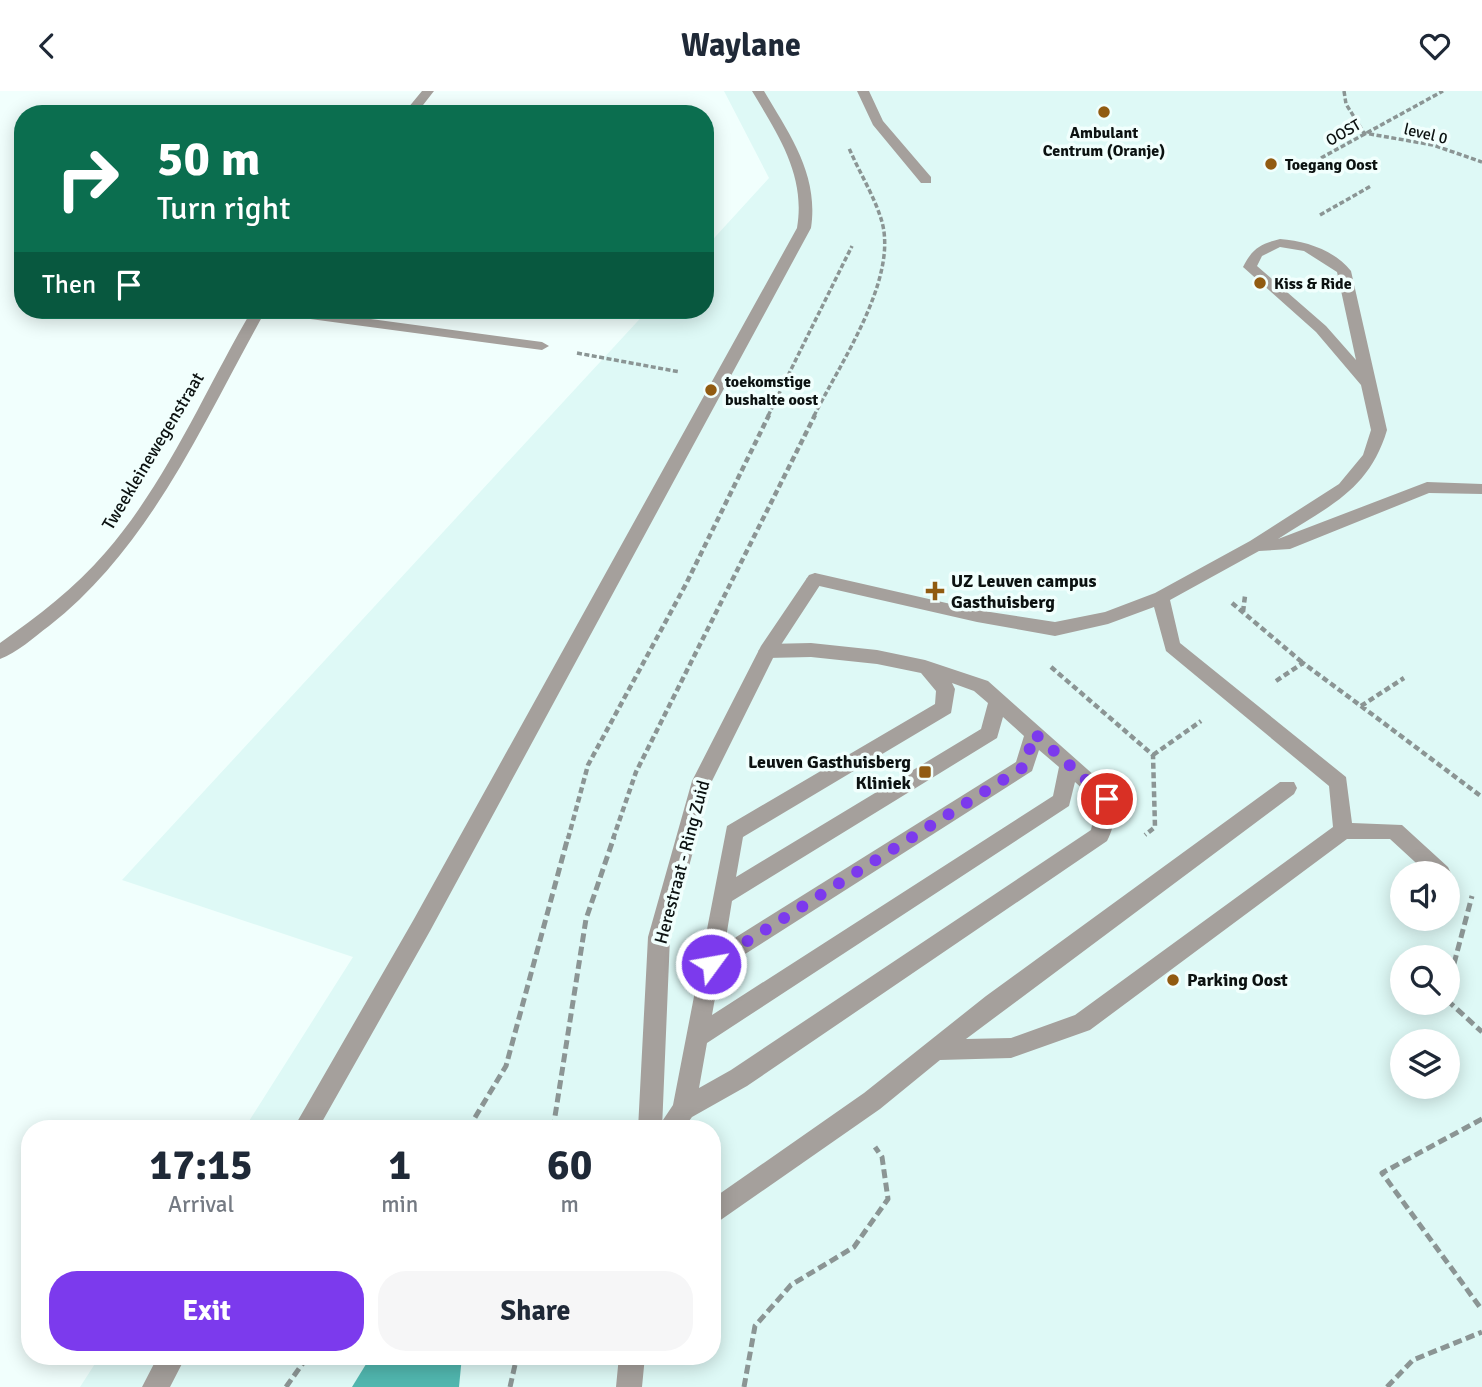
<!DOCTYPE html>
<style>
:root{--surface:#fff;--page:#f6f6f7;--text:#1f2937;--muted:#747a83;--accent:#7c3aed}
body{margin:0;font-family:Signika,sans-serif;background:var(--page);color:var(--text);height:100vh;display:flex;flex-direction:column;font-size:26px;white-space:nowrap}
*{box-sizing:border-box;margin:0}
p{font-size:23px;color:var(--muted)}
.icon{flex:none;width:38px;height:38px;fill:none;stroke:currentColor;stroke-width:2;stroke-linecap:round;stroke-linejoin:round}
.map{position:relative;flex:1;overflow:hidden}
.details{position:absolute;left:21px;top:1029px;width:700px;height:245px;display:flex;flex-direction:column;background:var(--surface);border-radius:28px;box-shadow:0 4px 18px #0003}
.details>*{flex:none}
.top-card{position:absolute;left:14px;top:14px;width:700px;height:214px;border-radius:28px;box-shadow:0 4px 18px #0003;background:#0b6e4f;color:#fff;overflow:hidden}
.tools{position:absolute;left:1390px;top:770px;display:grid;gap:14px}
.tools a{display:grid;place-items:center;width:70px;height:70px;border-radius:50%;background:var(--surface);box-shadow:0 4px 18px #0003;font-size:35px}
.pin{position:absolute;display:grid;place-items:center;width:60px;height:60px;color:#fff;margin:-30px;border:4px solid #fff;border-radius:50%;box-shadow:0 2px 7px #0007}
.me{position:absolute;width:77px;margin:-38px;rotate:58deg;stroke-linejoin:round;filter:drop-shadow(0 0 5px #0008)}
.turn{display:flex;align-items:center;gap:24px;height:147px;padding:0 28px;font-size:32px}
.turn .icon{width:91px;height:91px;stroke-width:2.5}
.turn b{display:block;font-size:49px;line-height:60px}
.then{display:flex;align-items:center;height:66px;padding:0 28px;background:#0003;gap:14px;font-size:26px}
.eta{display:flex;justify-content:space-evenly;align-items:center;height:119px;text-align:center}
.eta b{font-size:42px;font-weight:700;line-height:49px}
.cta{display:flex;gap:14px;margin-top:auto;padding:14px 28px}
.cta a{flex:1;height:80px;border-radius:28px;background:var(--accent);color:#fff;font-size:28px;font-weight:700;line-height:80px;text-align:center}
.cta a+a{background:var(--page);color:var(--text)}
header{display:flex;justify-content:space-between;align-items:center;height:91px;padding:0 28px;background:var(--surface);font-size:32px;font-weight:700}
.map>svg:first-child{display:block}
.built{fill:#def9f6;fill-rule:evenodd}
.water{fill:#51b7af}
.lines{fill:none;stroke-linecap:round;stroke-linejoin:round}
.path-far2{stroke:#8b9594;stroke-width:3.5;stroke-dasharray:5 2.5;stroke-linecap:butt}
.path-far1{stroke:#8b9594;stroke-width:4.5;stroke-dasharray:6 3.5;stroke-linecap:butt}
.path{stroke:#8b9594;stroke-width:5;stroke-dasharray:9 4.5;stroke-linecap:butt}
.service{fill:#a5a09c;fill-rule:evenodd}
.minor{fill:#a5a09c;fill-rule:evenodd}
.route{stroke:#7c3aed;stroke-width:12;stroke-dasharray:0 21.6}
.poi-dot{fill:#915b11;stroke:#f1fffd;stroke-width:2.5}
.labels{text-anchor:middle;stroke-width:7;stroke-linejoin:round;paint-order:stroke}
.far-poi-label{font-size:16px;font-weight:bold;fill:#0c1211;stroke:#f1fffd;text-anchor:start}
.far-street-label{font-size:16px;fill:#0c1211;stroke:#f1fffd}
.street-label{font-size:18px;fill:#0c1211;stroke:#f1fffd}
.poi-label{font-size:18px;font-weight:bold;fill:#0c1211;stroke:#f1fffd;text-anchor:start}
</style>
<header><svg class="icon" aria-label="back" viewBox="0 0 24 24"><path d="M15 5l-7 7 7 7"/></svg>Waylane<svg class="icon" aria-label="heart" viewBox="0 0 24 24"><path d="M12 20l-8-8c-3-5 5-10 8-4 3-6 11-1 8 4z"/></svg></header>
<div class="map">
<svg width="1482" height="1296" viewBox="0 0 1482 1296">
<rect width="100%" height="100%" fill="#f1fffd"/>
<path class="built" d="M724,0H1482V1296H80L100,1265H712V1038H244L353,866L122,789L648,219H705V157L769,87ZM1402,782H1447V828H1402ZM1402,866H1447V912H1402ZM1402,950H1447V996H1402Z"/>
<path class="water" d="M371,1265H462L459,1296H352Z"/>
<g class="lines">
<path class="path-far2" d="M1344,0L1346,13L1364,42L1433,54L1482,71
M1321,67L1443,0
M1320,124L1371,95
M577,262L680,281
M768,325L852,155
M814,325C839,274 898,189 882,131C875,106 859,81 849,57"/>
<path class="path-far1" d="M1232,512L1303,572
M1243,521L1245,505
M1051,576L1153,664L1155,736L1145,744
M1276,590L1303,572L1361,615L1404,587
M1361,615L1482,706
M1153,664L1201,630
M568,748L588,674L686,493L769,324
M613,748L636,681L815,324"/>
<path class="path" d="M1447,899L1472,805
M1447,909L1482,941
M1482,1028L1382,1082L1482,1219
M468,1038L506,975L568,746
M553,1038L586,828L614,746
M286,1296L308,1265
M510,1296L517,1265
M744,1296L755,1235L791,1194L854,1156L888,1108L882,1066L875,1056
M1387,1296L1413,1269L1482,1241"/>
<path class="service" d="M1280,148C1306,150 1334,159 1351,180L1387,339C1369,400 1327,416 1278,448L1427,391L1482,393V403L1429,402L1290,458L1259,460L1170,509L1180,552L1346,686L1352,732L1402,734L1448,776L1451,782L1448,788L1447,782H1427L1390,748H1347L1090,939L1011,967L940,969L880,1018L712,1135V1108L864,1002L986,905L1280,691H1294L1297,697L1294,703L966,948L1011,947L1075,924L1333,736L1329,695L1166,560L1154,516L1108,533L1055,545L977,531L815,494L806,488L815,482L977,519L1055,531L1105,521L1155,502L1250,450L1339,393L1363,364L1371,339L1361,294L1316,241L1243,176C1252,158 1260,153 1280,148ZM1280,156L1304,160L1337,181L1356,269L1326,235L1257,175L1262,165Z
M266,219H304L542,251L549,255L542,259L273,223Z
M811,552L877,559L925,569L988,590L1114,702C1120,714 1113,739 1107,750L747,995L692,1026L683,1038H657L673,1014L727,735L935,613L936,600L921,582L877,573L811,566L767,567L758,560L767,553ZM952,592L974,600L988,612L981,638L736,786L743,746L951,622L955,598ZM1003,626L1024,645L1016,671L725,853L732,810L997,647ZM1039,659L1059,676L1053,705L712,924L720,879L1032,680ZM1075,691L1097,711L1091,739L731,979L699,997L707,952L1069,715Z"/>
<path class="minor" d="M422,0H434L416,23H403Z
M752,0H764C790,44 819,84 811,137L430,840L318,1038H293L414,828L797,137C806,84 778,44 752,0Z
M857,0H869L883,30L931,86V92H921L873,34Z
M252,219H266C203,331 152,454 49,535C34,546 17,562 0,568V552C38,525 75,497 105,462C167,391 205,299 252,219Z
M815,482L824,488L775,563L712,690L670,846L662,1038H638L648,846L692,690L761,555L809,484Z
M158,1265H186L170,1296H142Z
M619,1265H645L642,1296H616Z"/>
</g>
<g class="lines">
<path class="route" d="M711,873L1025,675L1034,642L1107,708"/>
</g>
<g class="poi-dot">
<circle cx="1104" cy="21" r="7"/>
<circle cx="1271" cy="73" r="7"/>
<circle cx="1260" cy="192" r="7"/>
<circle cx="711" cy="299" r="7"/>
<path d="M931.5 489.5h7v7h7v7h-7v7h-7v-7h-7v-7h7z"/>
<rect x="918" y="674" width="14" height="14" rx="3.5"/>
<circle cx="1173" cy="889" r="7"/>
</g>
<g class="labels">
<g class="far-poi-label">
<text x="1104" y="47" text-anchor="middle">Ambulant<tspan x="1104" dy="18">Centrum (Oranje)</tspan></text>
<text x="1285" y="79">Toegang Oost</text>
<text x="1274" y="198">Kiss &amp; Ride</text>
<text x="725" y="296">toekomstige<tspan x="725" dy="18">bushalte oost</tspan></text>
</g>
<g class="far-street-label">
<text transform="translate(1343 41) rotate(-30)" y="6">OOST</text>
<text transform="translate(1426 42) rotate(13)" y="6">level 0</text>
</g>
<g class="street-label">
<text transform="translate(153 360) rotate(-59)" y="6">Tweekleinewegenstraat</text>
<text transform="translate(682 771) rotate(-75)" y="6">Herestraat - Ring Zuid</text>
</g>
<g class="poi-label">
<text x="951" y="496">UZ Leuven campus<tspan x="951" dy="21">Gasthuisberg</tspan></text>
<text x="911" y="677" text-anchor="end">Leuven Gasthuisberg<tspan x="911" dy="21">Kliniek</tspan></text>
<text x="1187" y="895">Parking Oost</text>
</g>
</g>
</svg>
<div class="tools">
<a><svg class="icon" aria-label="sound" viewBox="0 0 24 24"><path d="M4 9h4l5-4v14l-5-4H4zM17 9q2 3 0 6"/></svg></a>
<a><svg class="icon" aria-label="search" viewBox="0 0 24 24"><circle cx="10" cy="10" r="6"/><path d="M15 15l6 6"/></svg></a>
<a><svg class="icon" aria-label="layers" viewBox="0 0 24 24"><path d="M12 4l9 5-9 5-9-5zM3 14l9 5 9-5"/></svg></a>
</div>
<div class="pin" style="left:1107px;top:708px;background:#d93025"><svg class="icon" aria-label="arrive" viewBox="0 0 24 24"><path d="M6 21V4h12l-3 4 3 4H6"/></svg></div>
<svg class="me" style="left:711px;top:873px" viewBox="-20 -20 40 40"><circle r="17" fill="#7c3aed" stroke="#fff" stroke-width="3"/><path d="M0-11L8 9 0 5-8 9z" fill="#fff"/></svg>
<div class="top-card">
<div class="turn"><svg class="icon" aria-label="right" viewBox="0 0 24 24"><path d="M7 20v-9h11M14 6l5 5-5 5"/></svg><div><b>50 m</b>Turn right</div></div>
<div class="then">Then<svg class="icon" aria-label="arrive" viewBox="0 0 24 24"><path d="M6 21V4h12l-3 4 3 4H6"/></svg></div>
</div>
<section class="details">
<div class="eta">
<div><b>17:15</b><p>Arrival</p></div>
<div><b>1</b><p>min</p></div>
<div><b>60</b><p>m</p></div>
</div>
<div class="cta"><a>Exit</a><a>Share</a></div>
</section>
</div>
